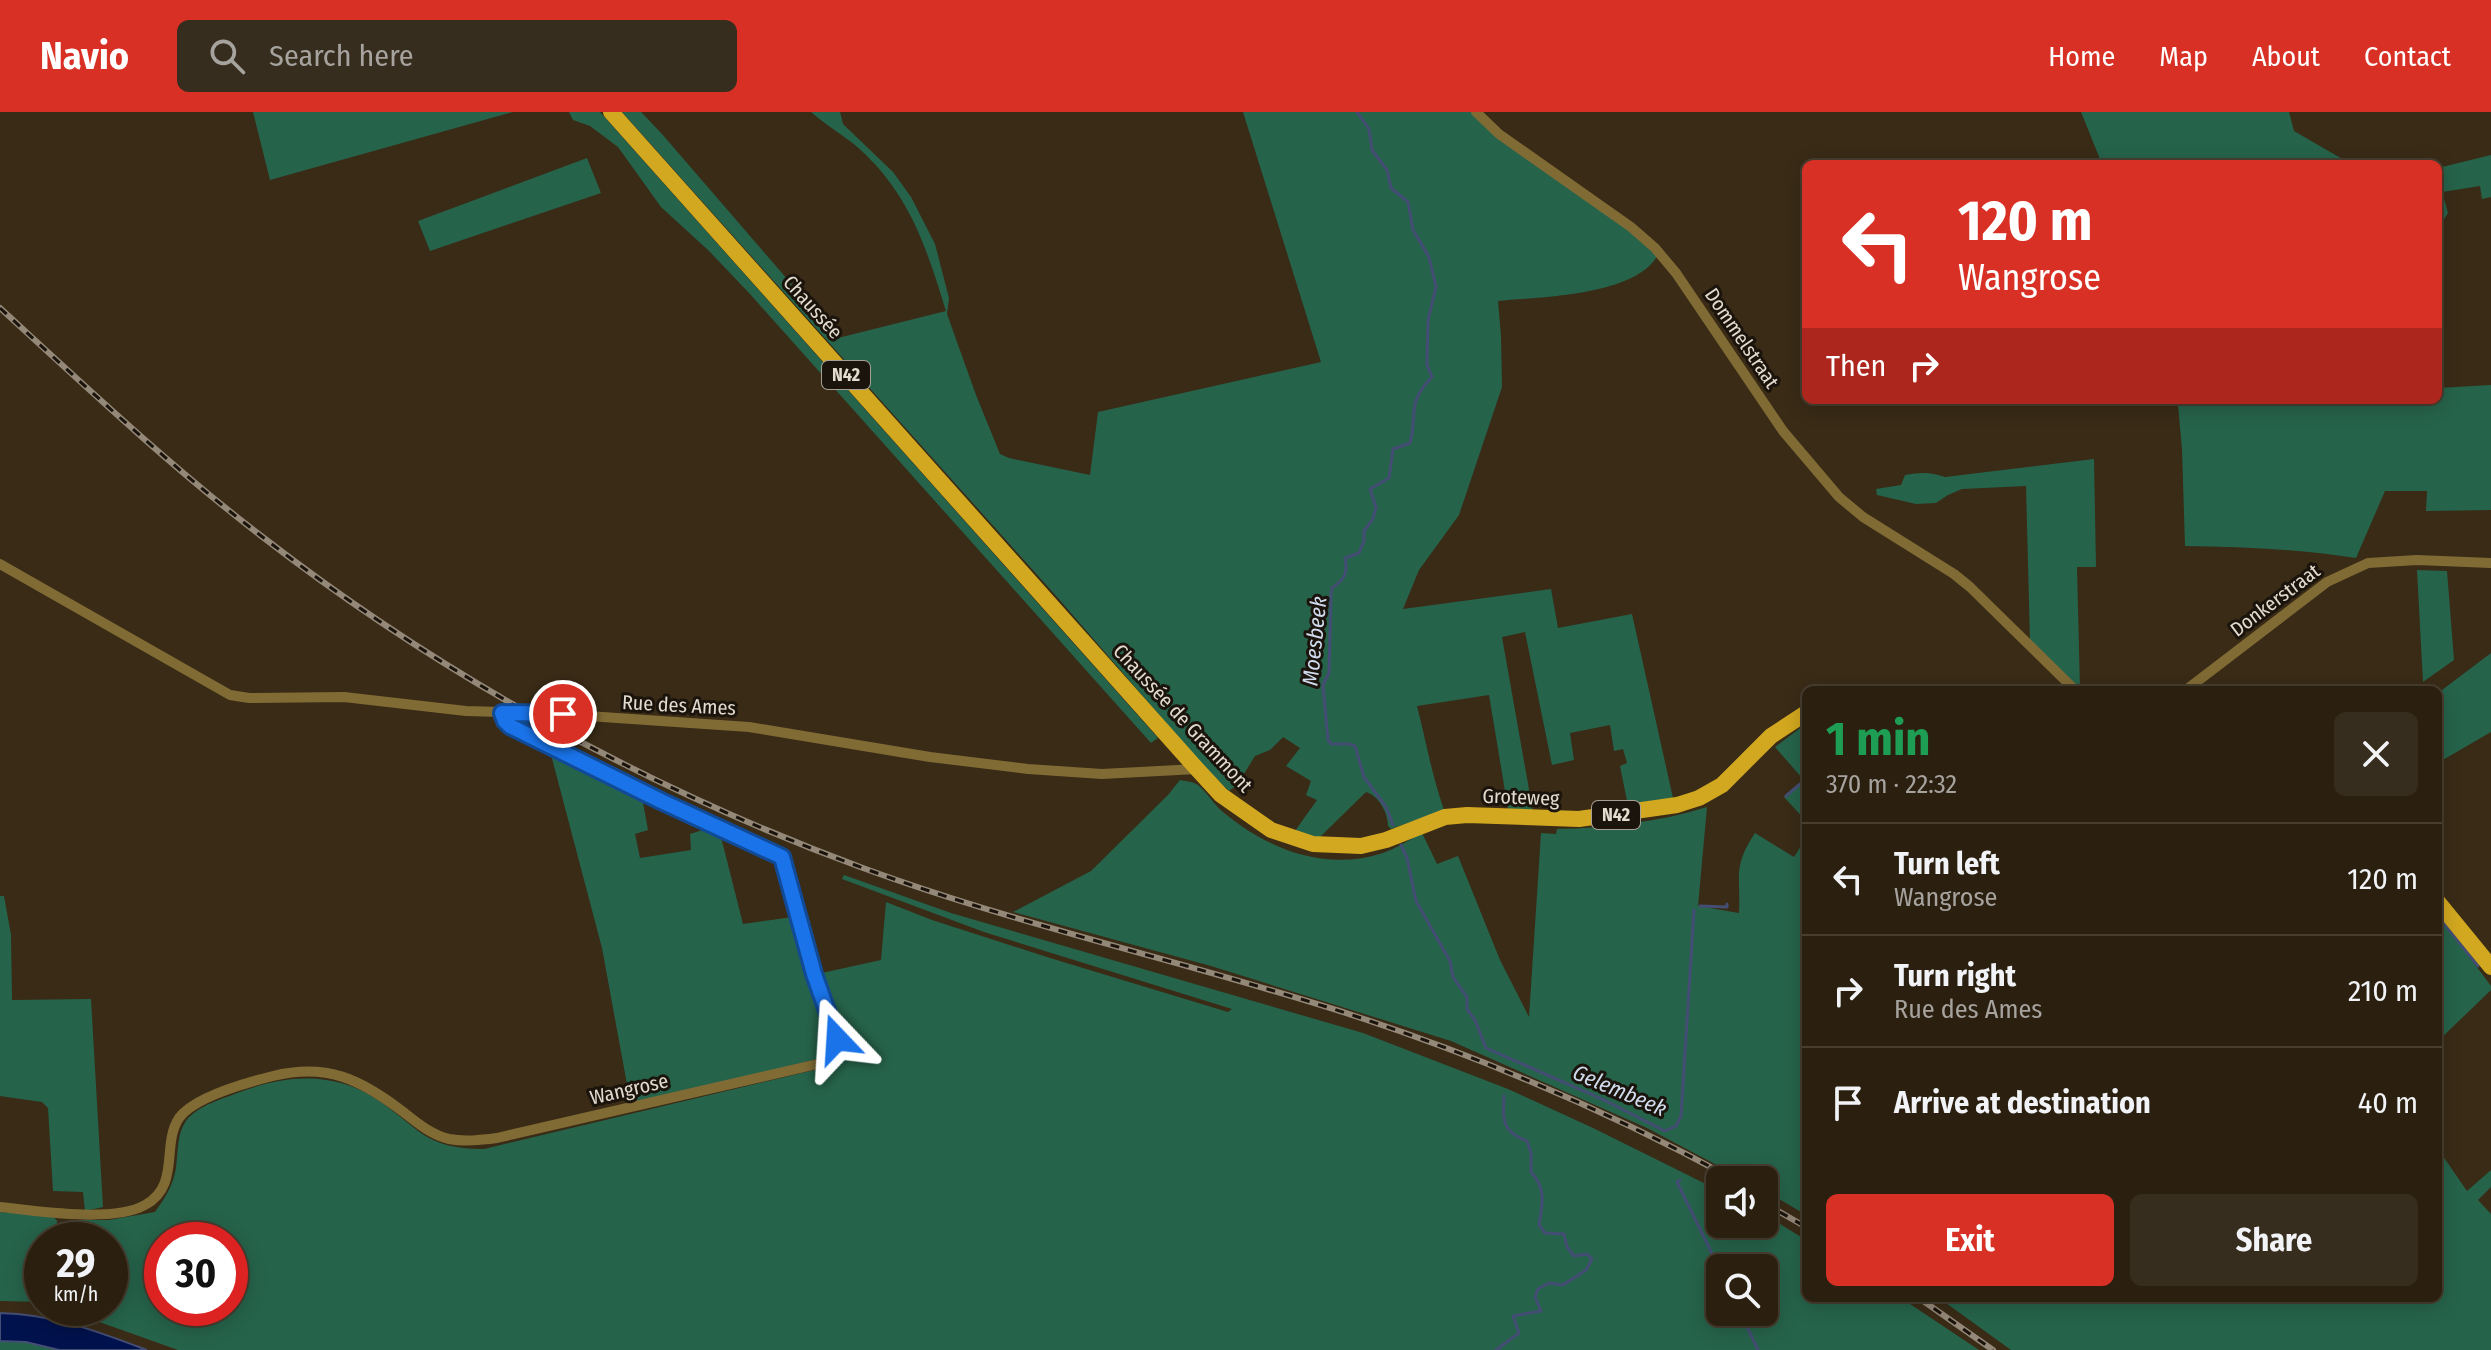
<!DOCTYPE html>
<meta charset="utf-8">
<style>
:root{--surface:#2b2010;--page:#372d1e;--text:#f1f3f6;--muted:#a6a39f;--line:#473e30;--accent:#d93025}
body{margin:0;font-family:"Fira Sans Condensed",sans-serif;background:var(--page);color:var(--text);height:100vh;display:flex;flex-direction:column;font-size:30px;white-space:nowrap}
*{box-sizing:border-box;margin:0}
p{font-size:26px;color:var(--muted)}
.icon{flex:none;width:44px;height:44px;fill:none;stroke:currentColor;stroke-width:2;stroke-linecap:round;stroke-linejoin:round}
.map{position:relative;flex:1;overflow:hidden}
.drawer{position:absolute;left:1802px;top:574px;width:640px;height:616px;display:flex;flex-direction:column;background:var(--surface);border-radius:12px;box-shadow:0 4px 20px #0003,0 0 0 2px var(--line)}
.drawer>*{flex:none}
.top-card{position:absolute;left:1802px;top:48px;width:640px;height:244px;border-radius:12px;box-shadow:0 4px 20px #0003,0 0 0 2px var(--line);background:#d93025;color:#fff;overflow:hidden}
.tools{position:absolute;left:1706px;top:1054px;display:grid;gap:16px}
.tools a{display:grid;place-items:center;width:72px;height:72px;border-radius:12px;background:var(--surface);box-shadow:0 4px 20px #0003,0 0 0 2px var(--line);font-size:40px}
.speed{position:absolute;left:24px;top:1110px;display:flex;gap:16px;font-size:40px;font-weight:700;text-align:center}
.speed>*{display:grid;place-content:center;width:104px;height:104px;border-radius:50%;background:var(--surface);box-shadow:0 4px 20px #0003,0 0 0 2px var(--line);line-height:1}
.speed small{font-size:20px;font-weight:400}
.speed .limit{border:12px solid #d22;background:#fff;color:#111}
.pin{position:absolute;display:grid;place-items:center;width:68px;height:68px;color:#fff;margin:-34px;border:4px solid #fff;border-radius:50%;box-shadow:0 2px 8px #0007}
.me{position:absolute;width:88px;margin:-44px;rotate:340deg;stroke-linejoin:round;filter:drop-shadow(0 0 6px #0008)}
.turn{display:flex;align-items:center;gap:28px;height:168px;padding:0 24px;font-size:36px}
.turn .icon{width:104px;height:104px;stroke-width:2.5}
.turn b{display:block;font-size:56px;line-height:68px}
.then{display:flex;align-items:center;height:76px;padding:0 24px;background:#0003;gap:16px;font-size:30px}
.round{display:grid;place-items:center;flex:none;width:84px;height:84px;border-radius:12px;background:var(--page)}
.overview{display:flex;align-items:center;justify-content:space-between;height:136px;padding:0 24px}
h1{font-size:48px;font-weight:700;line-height:60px;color:#1e9e55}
.primary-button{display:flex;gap:16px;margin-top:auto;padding:16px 24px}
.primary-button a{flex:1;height:92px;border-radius:12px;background:var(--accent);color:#fff;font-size:32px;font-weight:700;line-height:92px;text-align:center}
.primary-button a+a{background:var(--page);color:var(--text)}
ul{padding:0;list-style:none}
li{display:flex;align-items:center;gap:24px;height:112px;padding:0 24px;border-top:2px solid var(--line)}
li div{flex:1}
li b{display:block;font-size:30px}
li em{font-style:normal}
header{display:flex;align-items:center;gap:48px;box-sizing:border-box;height:112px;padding:0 40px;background:var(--accent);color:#fff}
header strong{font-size:38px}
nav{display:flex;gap:44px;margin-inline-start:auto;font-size:28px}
.search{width:560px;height:72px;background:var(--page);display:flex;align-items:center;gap:20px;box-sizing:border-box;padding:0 28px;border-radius:12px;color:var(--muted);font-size:30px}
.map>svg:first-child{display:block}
.green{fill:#26634b;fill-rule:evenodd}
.water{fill:#00124d;stroke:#444e74;stroke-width:2}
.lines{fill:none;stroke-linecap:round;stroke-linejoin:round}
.stream{stroke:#444e74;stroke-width:3}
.street{stroke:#806b35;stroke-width:10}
.primary{stroke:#d2a820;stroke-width:16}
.rail-casing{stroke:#948878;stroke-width:6}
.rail{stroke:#1b140c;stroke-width:3;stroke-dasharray:9;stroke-linecap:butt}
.route-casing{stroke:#114b97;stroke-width:20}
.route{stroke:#1a73e8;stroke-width:14}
.labels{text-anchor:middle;stroke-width:6;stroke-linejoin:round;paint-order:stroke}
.shield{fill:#1b140c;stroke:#a89f94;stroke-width:2}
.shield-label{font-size:18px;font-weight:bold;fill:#e4dbcf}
.street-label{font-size:20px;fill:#e4dbcf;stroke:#1b140c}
.water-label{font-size:22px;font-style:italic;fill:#d0dbed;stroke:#1b140c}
</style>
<header>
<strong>Navio</strong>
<div class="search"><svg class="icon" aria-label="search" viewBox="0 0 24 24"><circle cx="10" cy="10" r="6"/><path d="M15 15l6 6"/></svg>Search here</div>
<nav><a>Home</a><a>Map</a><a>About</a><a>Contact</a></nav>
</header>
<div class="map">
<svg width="2491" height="1238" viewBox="0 0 2491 1238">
<rect width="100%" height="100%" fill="#392b16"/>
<path class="green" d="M253,0H513L270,68Z
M569,0H600L1158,626L1151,631L750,182L709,139L661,95L618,35L590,14L573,8Z
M622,0H641L662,22L838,226L946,199C927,138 912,88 865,42C849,26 828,15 811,0H840L843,12L893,60L911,85L935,132L949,186L947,202L976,283L1000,342L1009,346L1090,363L1098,300L1321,250L1243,0H1473L1617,107L1658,143C1635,184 1540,185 1498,189L1501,224L1502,275L1459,403L1419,458L1403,497L1551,477L1558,516L1632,502L1673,686L1628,694L1620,654L1627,651L1623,637L1614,639L1610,613L1570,621L1574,648L1552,653L1525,520L1502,525L1533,700L1508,697L1489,583L1417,594C1426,629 1432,664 1444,698L1391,717L1388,714C1388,701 1379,684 1366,680L1319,726L1295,719L1317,688L1306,683L1311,669L1286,654L1300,636L1283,625L1270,638L1255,644L1237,673L1229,679L1205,656L1058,486Z
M2081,0H2289L2294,19L2351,52H2102Z
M2491,43V85L2482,87L2480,74L2442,80L2448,101L2438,116V56Z
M587,46L601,81L430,139L418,109Z
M2491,273V398L2426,399L2427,379H2385L2356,446C2299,437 2242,435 2185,434L2182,337L2178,293L2249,288H2438V276Z
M2094,347L2096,455H2077L2080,578L2030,530L2026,374L1962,377L1948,383L1936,391L1916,392L1877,383L1876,377L1901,373L1905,363C1920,360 1931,360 1945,365Z
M2417,458L2447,459L2454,548L2423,570Z
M2491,541V620L2441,649L2438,646V581Z
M1803,614L1806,620V709L1784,685L1803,671L1802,666L1775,635Z
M550,639L642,685L648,718L635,722L640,746L691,738L690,722L709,716L720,721L743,812L793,805L834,928L826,942L817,947L631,994L602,836Z
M1180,668C1185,669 1194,670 1198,673C1207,680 1214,693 1223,700C1267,737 1326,760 1383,741C1397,736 1409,728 1422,721L1437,752L1458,744L1500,848L1529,905L1541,721L1556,722L1557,717C1607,716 1659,710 1707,695L1698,794L1739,801C1741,764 1732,756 1755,721L1794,745L1806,726V1103L1764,1078V1068H1745L1647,1016L1451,929L1211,854L1013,800L1091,759L1168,683Z
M844,763L951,801L1363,921L1508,977L1593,1016L1720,1079V1112H1764V1102L1806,1128V1186H1901L1979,1238H178L60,1196H110V1128H67L70,1108H109L155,1100C165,1086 173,1074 176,1056C178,1040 177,1022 186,1009C198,993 223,987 240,980C286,963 333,959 376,987C420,1016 424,1037 484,1037L823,956C831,952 838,949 841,940C846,927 823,878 817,862L881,848L886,790L932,808L1050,846L1228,900L1232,897L984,820L842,767ZM162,1128H230V1196H162ZM1720,1156H1764V1200H1720Z
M0,784H4L11,823L12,888L91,887L103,1095L85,1099L83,1080L53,1079L48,996L42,990L0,984Z
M2438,803L2491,874V878L2438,929Z
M2438,1037L2467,1079L2491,1058V1075L2478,1088L2491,1102V1238H2011L1939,1186H2438Z
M0,1100L54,1105L57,1109L56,1128H42V1190L0,1189Z
M0,1229L26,1230L59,1238H0Z"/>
<path class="water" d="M0,1201C53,1202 99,1220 147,1238H59L26,1230L0,1229Z"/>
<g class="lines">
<path class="stream" d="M1357,0L1369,17L1372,38L1387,58L1391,76L1408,90L1413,118L1429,145L1436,175L1428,208L1427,253L1432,265C1406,292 1418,300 1410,331L1393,337L1389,366L1370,377L1376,395L1373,407L1364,419V429L1359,441L1345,446C1348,461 1345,467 1332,476L1331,482L1329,561L1323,573L1328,628L1331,632H1349L1355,634L1364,665L1386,695L1393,713
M1786,684L1800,672
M1401,733L1407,746L1416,789L1450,849L1453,865L1467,885V897L1475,908L1486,936L1604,988L1665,1019L1676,1014L1681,1004L1694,798
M1700,794L1727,795V792
M2438,804L2478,854
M1680,1068L1677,1070L1720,1158
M1740,1200L1758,1238
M1496,1238L1519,1221L1513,1204L1541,1199L1535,1185L1538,1177L1549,1171L1563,1173L1586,1158L1592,1147L1587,1142L1574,1144L1567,1135L1564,1122L1545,1121L1539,1113C1542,1093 1547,1077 1531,1060V1041L1527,1029C1503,1020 1502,1009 1504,984"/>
<path class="street" d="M1476,0L1499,22L1631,115L1655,136L1676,161L1783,319L1839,385L1863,405L1954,462L1970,475L2075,578
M0,452L230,583L249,586L344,585L466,599L544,601L749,615L930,645L1028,657L1102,662L1197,657
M2186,578L2327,470L2368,451L2417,448L2491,451
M0,1095C36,1099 113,1111 145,1093C181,1073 161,1033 179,1006C194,985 249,970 273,964C327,951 360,967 402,999C416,1010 431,1023 449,1027C465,1030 481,1028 497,1026L822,951C831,944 836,939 837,927L814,862L782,745L661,689L510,614L505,609L502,601"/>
<path class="primary" d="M611,0L1197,657L1221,683L1271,718L1313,732L1361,734L1386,728L1445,705L1467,703L1579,707L1677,693L1699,686L1722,673L1771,624L1806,601
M2438,790L2491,855"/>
<defs>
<path id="rail" d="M0,196C85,274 169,353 260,423C442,564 648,677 863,756C1024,815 1192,851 1355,904C1486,947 1614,1002 1735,1068
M1764,1091L1806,1115
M1919,1186L1993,1238"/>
</defs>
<use href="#rail" class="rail-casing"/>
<use href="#rail" class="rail"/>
</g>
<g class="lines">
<defs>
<path id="route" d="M563,602L502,601L505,609L510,614L661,689L782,745L814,862L837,927"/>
</defs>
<use href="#route" class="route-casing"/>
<use href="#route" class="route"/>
</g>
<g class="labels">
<g class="shield">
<rect x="822" y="249" width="48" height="28" rx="6"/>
<rect x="1592" y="689" width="48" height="28" rx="6"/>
</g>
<g class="shield-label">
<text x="846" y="269">N42</text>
<text x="1616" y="709">N42</text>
</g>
<g class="street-label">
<text transform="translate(813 195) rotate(48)" y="7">Chaussée</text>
<text transform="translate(1742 226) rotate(56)" y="7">Dommelstraat</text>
<text transform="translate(2275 488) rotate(-37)" y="7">Donkerstraat</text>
<text transform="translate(679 593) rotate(3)" y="7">Rue des Ames</text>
<text transform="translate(1183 606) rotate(47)" y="7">Chaussée de Grammont</text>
<text transform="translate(1521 685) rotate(2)" y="7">Groteweg</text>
<text transform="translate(629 977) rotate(-13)" y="7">Wangrose</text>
</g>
<g class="water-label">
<text transform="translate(1314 529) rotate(-84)" y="8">Moesbeek</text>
<text transform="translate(1620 978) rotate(23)" y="8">Gelembeek</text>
</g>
</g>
</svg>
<div class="tools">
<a><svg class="icon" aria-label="sound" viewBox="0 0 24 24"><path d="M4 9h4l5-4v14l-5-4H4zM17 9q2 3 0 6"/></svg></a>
<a><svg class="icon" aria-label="search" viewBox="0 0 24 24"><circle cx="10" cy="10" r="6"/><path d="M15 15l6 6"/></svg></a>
</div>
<div class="speed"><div>29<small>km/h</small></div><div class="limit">30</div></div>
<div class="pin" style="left:563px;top:602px;background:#d93025"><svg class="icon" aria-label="arrive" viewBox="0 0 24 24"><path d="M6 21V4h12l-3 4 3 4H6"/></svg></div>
<svg class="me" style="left:837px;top:927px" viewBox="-20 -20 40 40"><path d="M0-17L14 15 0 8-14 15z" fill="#1a73e8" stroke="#fff" stroke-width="4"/></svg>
<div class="top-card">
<div class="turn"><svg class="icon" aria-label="left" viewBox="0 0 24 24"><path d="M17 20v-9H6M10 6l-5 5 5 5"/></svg><div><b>120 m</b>Wangrose</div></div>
<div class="then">Then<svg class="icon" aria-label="right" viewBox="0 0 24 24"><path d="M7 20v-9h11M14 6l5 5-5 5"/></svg></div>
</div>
<section class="drawer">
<div class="overview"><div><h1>1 min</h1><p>370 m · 22:32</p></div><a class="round"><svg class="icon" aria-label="close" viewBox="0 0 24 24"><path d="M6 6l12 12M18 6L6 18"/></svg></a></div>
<ul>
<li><svg class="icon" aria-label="left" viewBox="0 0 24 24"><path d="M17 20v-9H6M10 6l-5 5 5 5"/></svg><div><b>Turn left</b><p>Wangrose</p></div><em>120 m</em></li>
<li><svg class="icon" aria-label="right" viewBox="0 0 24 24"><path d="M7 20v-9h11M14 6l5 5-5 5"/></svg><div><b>Turn right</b><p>Rue des Ames</p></div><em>210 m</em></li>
<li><svg class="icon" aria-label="arrive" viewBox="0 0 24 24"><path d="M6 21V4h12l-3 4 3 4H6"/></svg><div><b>Arrive at destination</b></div><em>40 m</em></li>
</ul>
<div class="primary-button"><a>Exit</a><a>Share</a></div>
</section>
</div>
